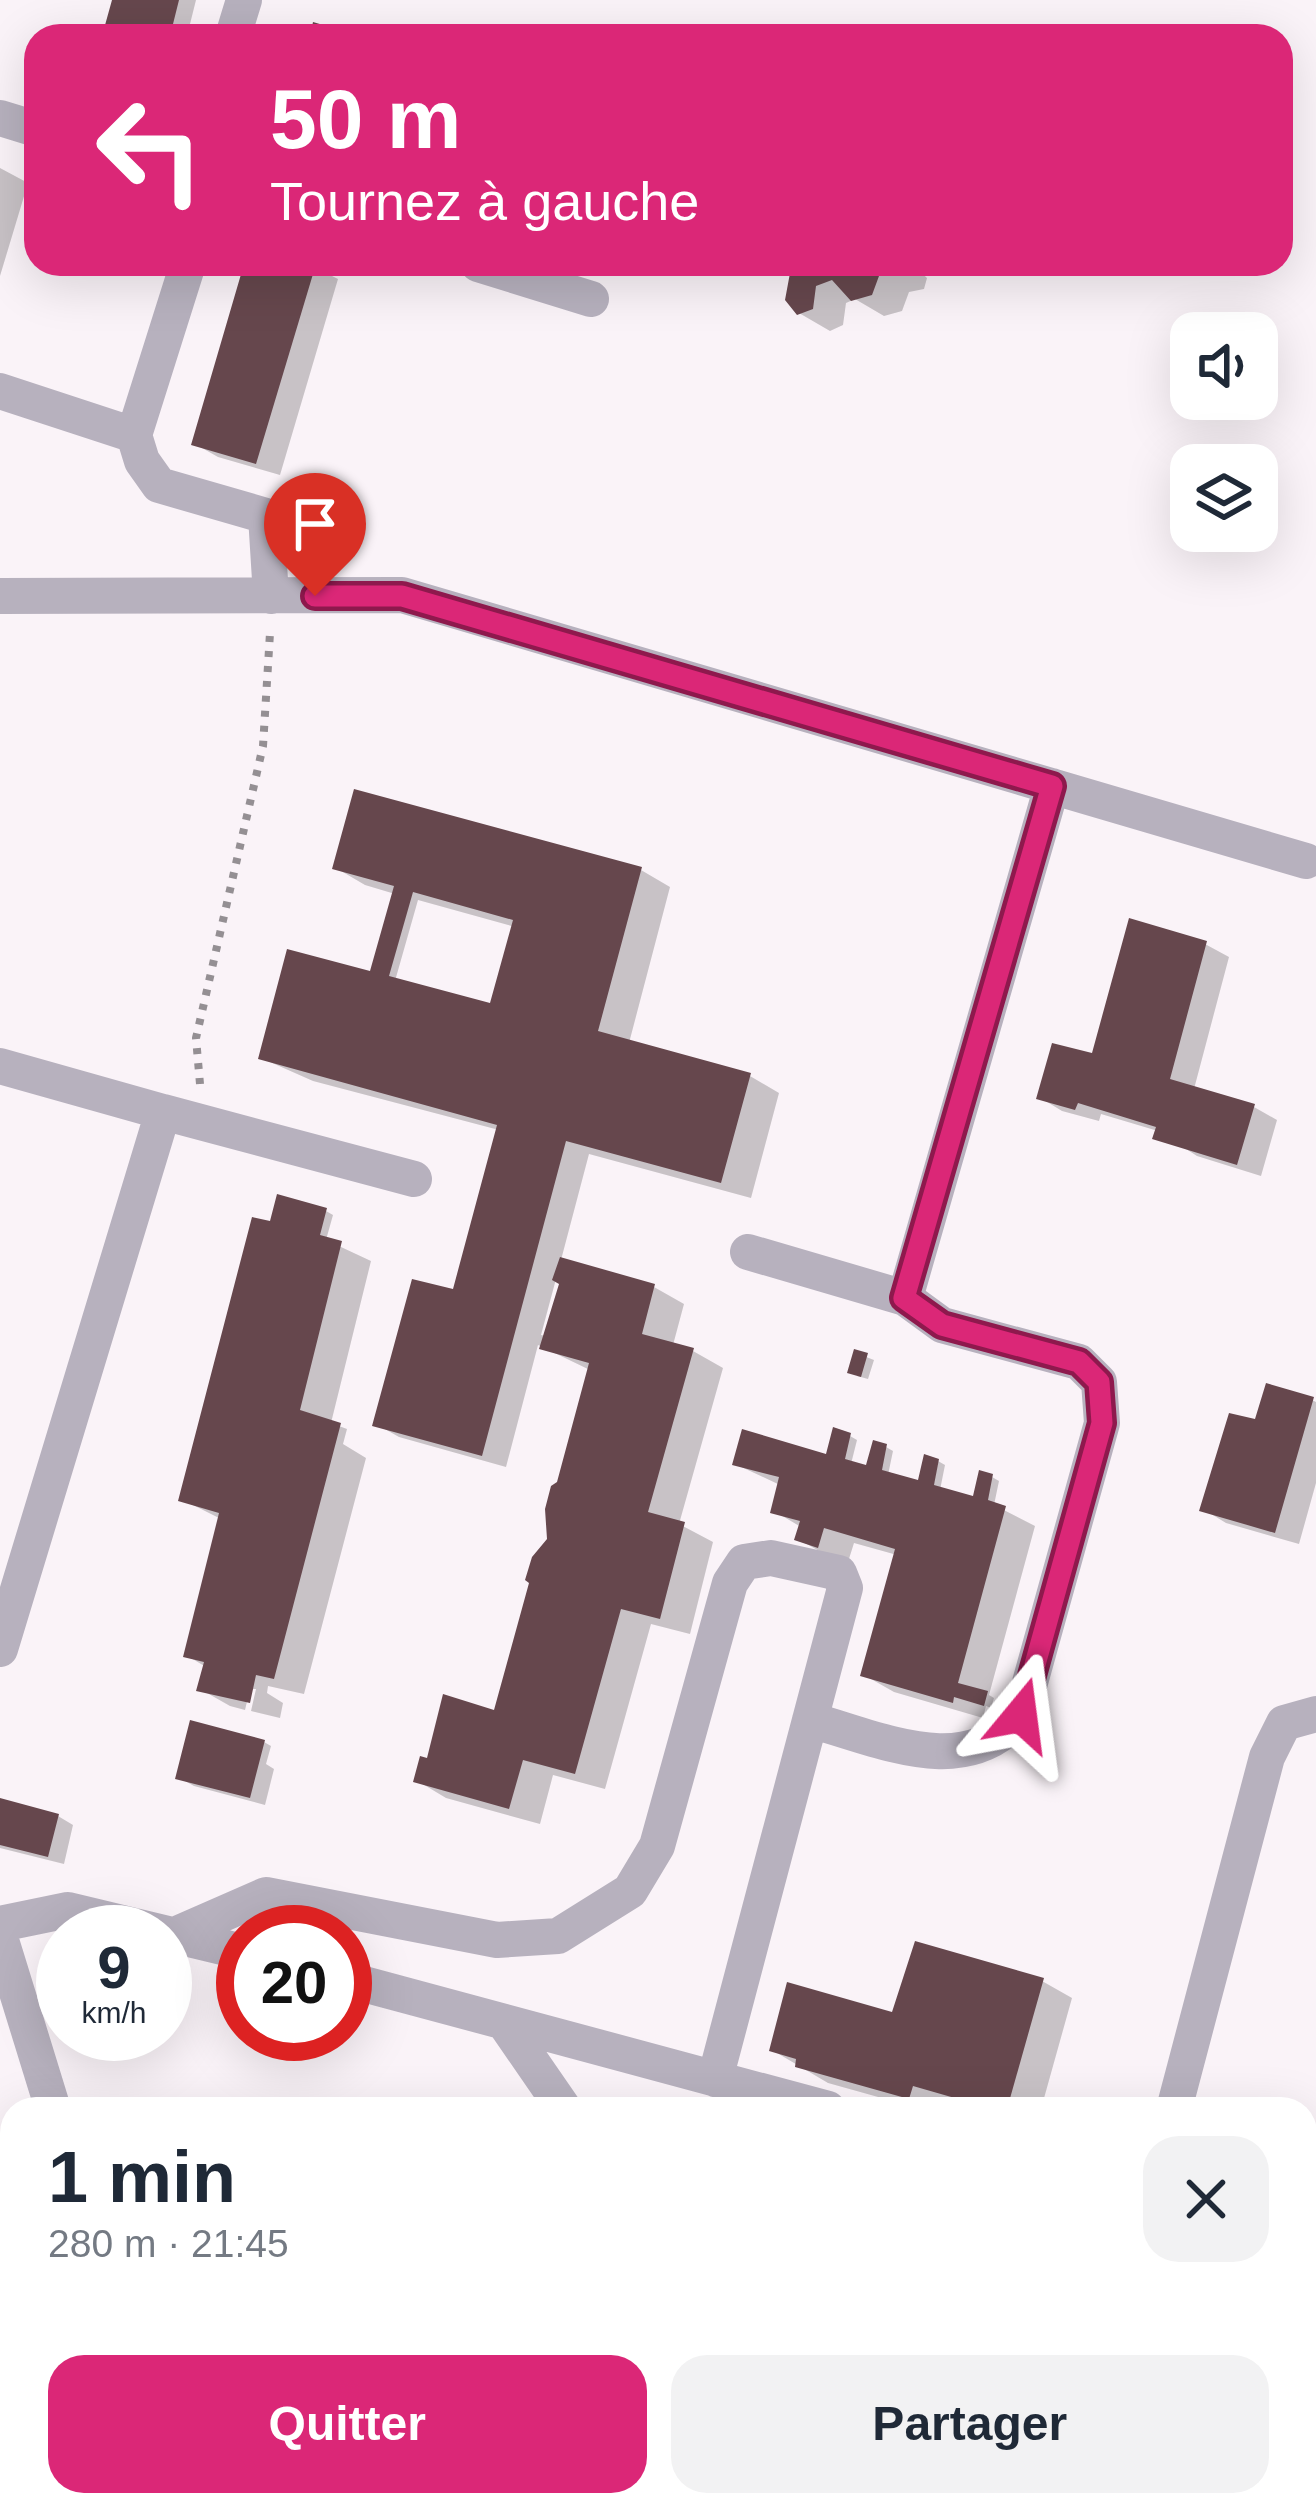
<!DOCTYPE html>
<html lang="fr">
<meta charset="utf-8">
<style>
:root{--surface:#fff;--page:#f2f2f3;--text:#1f2937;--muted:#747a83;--accent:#db2777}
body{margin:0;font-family:Arial,sans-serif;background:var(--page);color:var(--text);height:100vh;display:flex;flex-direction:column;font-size:45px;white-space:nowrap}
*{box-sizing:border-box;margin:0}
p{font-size:39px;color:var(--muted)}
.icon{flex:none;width:66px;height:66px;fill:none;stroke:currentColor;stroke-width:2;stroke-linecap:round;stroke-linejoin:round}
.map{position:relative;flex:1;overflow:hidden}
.panel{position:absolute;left:0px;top:2097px;width:1317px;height:420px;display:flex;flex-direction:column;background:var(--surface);border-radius:36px 36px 0 0;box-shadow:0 12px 48px #0002}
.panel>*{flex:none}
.hud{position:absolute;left:24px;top:24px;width:1269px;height:252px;border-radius:36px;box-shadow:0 12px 48px #0002;background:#db2777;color:#fff;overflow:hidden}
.fabs{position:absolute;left:1170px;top:312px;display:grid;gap:24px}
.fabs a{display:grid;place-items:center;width:108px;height:108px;border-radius:24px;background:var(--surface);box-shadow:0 12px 48px #0002;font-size:60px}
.speed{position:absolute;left:36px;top:1905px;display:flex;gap:24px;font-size:60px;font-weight:700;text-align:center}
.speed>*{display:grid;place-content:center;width:156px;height:156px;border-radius:50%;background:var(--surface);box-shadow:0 12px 48px #0002;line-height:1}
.speed small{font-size:30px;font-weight:400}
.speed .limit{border:18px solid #d22;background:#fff;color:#111}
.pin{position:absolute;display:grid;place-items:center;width:102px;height:102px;color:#fff;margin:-123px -51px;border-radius:50% 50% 50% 0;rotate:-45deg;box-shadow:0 0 12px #0007}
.pin .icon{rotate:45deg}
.me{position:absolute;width:132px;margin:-66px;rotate:16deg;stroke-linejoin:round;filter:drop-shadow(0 0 9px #0008)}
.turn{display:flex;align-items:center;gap:42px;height:252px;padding:0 48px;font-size:54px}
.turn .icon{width:156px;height:156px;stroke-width:2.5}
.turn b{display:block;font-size:84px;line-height:102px}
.round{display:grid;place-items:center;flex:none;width:126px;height:126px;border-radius:36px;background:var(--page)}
.headline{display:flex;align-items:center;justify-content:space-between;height:204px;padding:0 48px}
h1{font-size:72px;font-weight:800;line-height:90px}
.cta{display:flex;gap:24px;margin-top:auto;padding:24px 48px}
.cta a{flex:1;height:138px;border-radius:36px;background:var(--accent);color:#fff;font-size:48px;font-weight:800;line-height:138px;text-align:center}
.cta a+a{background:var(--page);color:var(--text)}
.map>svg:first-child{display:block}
.shadow{fill:#0003;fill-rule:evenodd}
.building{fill:#66474d;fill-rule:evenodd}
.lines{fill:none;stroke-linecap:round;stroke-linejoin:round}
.path{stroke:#948f93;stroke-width:8;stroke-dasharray:6 9;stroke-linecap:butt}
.minor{stroke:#b7b1be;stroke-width:36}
.major{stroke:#83788f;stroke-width:36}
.route-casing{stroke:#8e194d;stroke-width:30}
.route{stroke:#db2777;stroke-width:21}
</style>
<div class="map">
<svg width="1316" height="2517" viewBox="0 0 1316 2517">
<rect width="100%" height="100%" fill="#faf3f8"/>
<path class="shadow" d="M115,0H196L187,36H105Z
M0,168L28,183L0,276Z
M247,264H308L338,279L280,475L218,457L195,444Z
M786,264H912L927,278L924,289L909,292L902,311L884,316L855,299L846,303L843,325L830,331L799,313L793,272Z
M336,868L641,870L670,887L629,1043L750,1076L779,1093L751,1198L589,1154L561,1260L654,1287L684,1304L673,1345L693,1351L723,1368L679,1524L713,1542L690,1634L651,1624L605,1789L553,1775L540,1824L446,1798L416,1780L429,1761L497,1713L550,1540L559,1484L590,1370L538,1345L506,1467L399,1437L376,1424L455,1293L499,1130L313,1081L261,1058L370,974L395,894L365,885ZM418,900L515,927L492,1007L395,981ZM556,1279L562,1283L546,1336L541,1335Z
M1205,944L1229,957L1194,1089L1254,1107L1277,1120L1261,1176L1197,1156L1158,1131L1101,1114L1099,1121L1062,1111L1039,1097L1094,1057Z
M326,1211L333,1215L326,1240L371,1261L331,1423L347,1429L343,1444L366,1458L304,1694L268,1686L267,1693L283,1703L280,1718L251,1711L256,1689H250L245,1710L230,1706L200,1689L206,1667L186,1655L221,1519L181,1499L283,1228Z
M856,1353L874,1360L868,1379L857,1376Z
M1312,1400L1316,1402V1483L1299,1544L1226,1523L1203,1509L1257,1423Z
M850,1436L857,1440L851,1464L868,1469L886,1447L893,1451L888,1475L933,1488L938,1461L945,1465L940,1490L987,1503L976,1494L992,1477L999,1481L994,1505L1035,1526L989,1695L994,1698L991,1708L986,1706L983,1718L894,1692L864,1675L897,1555L854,1543L848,1562L828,1556L798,1539L801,1527L774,1511L780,1485L735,1464L828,1457Z
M264,1742L271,1746L266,1764L274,1769L265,1805L194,1786L178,1777Z
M0,1801L58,1816L73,1825L64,1864L0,1848Z
M1042,1981L1072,1998L1041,2109H971L943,2101L941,2109H921L828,2083L772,2050Z"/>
<path class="building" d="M112,0H179L170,36H102Z
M313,22L357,35L356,36H310Z
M244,264H316L256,464L191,445Z
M782,264H897L894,273L879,276L872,295L851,301L832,280L816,286L813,309L797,315L785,300L790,273Z
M354,789L642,867L598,1031L751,1073L721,1183L566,1141L482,1456L372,1426L412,1279L453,1289L497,1125L258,1059L287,949L370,971L394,886L332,869ZM413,892L513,920L490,1003L389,976Z
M1129,918L1207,941L1170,1079L1255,1104L1237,1165L1152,1139L1156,1127L1078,1103L1075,1110L1036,1099L1052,1043L1092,1053Z
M277,1194L327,1208L320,1235L342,1241L300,1410L341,1423L274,1679L256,1675L250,1703L196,1691L204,1662L183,1657L219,1513L178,1501L252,1217L270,1221Z
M560,1257L655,1284L642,1334L694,1348L648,1512L685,1522L660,1619L621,1609L575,1774L523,1760L509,1809L413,1782L420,1756L427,1758L443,1694L494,1710L529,1583L525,1580L532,1557L547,1539L545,1509L551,1486L557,1482L589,1363L539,1349L559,1284L552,1280Z
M854,1349L868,1353L861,1377L847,1373Z
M1266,1383L1314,1397L1275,1533L1199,1511L1229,1413L1255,1419Z
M833,1427L851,1433L845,1459L866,1465L873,1440L887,1444L882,1470L918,1480L924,1454L939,1459L934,1485L973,1496L979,1470L993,1474L988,1500L1006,1506L958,1683L988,1691L984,1706L954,1697L953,1703L860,1676L895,1549L824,1528L818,1548L794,1540L800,1521L770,1513L779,1477L732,1465L742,1429L826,1454Z
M190,1720L265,1740L250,1798L175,1779Z
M0,1798L59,1814L48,1857L0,1845Z
M915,1941L1044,1978L1007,2109H993L913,2086L909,2099L795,2067L796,2059L769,2051L787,1982L892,2012Z"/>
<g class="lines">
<path class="path" d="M200,1084L196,1038L263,746L270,633
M694,2517L696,2505
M794,2517L797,2505"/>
<path class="minor" d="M233,36L244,0
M0,118L36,129
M478,264L591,299
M0,391L134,435L188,264
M134,435L142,461L159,485L266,516L271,596
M0,596L402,595L1306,861
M0,1066L163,1112
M748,1252L905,1298L942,1325L1079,1362L1099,1382L1102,1423L1021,1715C965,1782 881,1739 810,1720
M905,1298L1052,786
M0,1649L163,1112L414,1179
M0,1924L68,1910L243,1952
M177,1934L266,1895L497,1940L558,1936L630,1891L657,1846L730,1583L744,1562L771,1558L839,1573L845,1588L715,2079
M0,1937L53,2109
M345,1979L828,2109
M504,2022L564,2109
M1174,2109L1267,1757L1284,1723L1316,1714
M1305,2347L1316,2346"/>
<path class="major" d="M0,2264L12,2272
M344,2505L361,2517"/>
</g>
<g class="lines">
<defs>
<path id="route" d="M315,596H402L1052,786L904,1298L942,1325L1079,1362L1099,1382L1102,1423L1021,1715"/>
</defs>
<use href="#route" class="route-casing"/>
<use href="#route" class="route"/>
</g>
</svg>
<div class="fabs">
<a><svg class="icon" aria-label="sound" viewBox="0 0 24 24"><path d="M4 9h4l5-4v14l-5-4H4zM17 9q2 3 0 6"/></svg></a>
<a><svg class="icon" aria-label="layers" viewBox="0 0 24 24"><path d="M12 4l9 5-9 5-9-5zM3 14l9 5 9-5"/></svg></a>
</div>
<div class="speed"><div>9<small>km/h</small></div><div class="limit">20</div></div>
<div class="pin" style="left:315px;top:596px;background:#d93025"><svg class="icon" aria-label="arrive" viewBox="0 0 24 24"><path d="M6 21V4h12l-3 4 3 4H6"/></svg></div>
<svg class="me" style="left:1021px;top:1715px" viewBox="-20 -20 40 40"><path d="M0-17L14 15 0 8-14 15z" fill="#db2777" stroke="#fff" stroke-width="4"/></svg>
<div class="hud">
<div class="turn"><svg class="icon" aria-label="left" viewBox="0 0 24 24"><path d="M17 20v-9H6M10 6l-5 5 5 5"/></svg><div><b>50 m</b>Tournez à gauche</div></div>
</div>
<section class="panel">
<div class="headline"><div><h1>1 min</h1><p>280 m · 21:45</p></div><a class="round"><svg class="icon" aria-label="close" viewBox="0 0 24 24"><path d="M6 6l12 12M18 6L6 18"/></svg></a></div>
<div class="cta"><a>Quitter</a><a>Partager</a></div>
</section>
</div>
